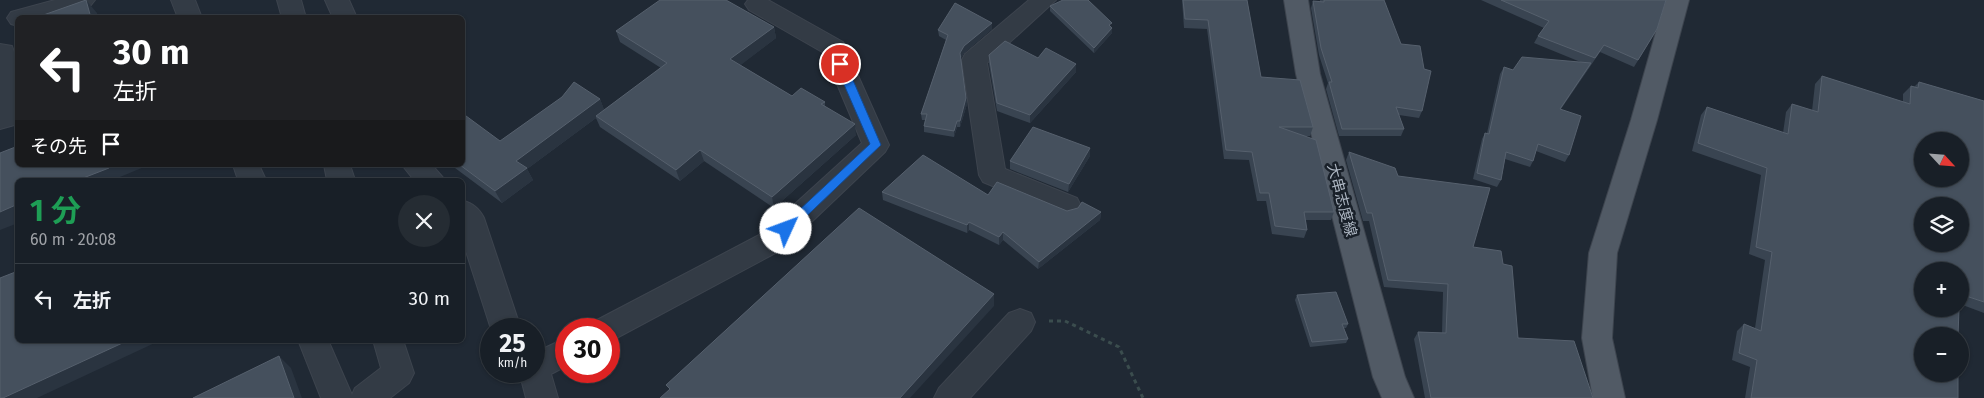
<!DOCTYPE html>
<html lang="ja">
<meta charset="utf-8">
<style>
:root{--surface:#181f27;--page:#252c33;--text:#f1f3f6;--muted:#9fa2a7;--line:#363d44}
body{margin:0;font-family:"Fira Sans","Noto Sans JP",sans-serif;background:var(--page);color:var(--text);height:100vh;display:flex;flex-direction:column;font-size:19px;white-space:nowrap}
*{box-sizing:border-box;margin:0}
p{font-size:16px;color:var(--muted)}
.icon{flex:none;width:28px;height:28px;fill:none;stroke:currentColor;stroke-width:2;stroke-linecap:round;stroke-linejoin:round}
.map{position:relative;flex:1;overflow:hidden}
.sheet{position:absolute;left:15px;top:178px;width:450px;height:165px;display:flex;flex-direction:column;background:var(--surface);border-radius:8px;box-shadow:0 1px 4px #0004,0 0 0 1px var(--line)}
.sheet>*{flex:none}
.guide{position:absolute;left:15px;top:15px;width:450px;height:152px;border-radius:8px;box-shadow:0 1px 4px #0004,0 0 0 1px var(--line);background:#202124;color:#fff;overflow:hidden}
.needle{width:32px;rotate:116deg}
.controls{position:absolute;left:1914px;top:132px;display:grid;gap:10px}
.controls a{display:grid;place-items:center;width:55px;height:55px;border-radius:50%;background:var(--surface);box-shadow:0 1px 4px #0004,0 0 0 1px var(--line);font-size:25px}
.speed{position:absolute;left:480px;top:318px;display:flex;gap:10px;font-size:25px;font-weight:700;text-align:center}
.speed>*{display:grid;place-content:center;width:65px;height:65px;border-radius:50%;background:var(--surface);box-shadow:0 1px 4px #0004,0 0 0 1px var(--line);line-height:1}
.speed small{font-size:12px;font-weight:400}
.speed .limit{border:8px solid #d22;background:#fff;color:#111}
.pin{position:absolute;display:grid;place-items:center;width:42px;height:42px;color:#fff;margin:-21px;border:2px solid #fff;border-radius:50%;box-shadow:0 1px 5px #0007}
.me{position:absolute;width:55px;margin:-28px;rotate:47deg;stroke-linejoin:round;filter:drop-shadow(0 0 4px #0008)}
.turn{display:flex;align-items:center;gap:18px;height:105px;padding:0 15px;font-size:22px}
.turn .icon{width:65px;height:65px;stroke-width:2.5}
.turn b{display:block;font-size:35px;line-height:42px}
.then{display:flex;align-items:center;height:48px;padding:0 15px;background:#0003;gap:10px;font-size:19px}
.round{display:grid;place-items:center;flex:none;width:52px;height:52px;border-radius:26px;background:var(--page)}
.summary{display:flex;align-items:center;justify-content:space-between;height:85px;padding:0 15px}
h1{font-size:30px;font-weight:700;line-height:38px;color:#1e9e55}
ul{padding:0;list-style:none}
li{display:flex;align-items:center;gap:15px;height:70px;padding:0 15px;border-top:1px solid var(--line)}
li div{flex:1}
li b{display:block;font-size:19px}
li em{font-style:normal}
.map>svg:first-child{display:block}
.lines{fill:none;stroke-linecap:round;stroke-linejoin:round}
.minor-casing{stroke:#3d444e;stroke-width:2}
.major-casing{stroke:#3d444e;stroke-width:2}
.path{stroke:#3b4d4e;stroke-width:3;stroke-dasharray:4 4;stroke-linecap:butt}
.minor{fill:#333b45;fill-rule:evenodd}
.major{fill:#515a65;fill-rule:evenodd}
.wall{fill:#394451}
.shaded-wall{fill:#2a3440}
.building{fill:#45505d;stroke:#56606d;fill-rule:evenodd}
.route{fill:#1a73e8;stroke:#114b97}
.labels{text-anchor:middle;stroke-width:5;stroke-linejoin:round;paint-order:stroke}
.street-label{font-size:15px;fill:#adb6c2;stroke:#192029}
</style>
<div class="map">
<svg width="1984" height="398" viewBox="0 0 1984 398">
<rect width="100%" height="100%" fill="#202934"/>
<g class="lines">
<defs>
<path id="minor" d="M55,0H95L91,5L49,18H18V26L11,24L7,18L11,12Z
M171,0H195L202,18H178Z
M277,0H301L306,18H282Z
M325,0H349L357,18H333Z
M748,0H768L843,42L889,145L885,152L783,249L609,342V329H593L597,320L763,233L862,143L824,53L749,10L745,4Z
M1029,0H1056L987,63L1005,169L1077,198L1081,206L1077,214L1067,217L983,182L979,175L962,60L965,54Z
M0,44L12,46L18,64V124L0,129Z
M233,165H259L266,180H238Z
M324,165H350L355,180H327Z
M402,165H432L445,180H414Z
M462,200C473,204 479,208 484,218L521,329H491L462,239Z
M1020,309L1031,313L1035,322L1031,331L970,398H934L939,388L1009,313Z
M566,338V366L551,374L558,398H526L519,371H534V353Z
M298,340H328L352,395L355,388L381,368L373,340H403L414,373L409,383L390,398H321Z"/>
<path id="major" d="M1284,0H1308L1320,74L1405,377L1414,398H1382L1373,377L1296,74Z
M1665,0H1689L1657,120L1617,253L1612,338L1625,398H1593L1582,338L1589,253L1631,120Z"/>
</defs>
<use href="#minor" class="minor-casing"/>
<use href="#major" class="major-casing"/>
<path class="path" d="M1049,321H1065L1119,347L1143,398"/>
<use href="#minor" class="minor"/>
<use href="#major" class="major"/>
</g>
<path class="wall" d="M1182,0H1247L1261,77L1313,127L1310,136H1303L1334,212L1331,220H1306L1307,230L1304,238L1272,234L1266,201H1257L1249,160L1224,159L1207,29L1184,28Z
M1320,0H1384L1422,111L1419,118L1399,115L1404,129L1401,136H1339L1326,89L1328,83L1319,55L1311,8L1313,1L1320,2Z
M1481,0H1666L1657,29L1634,67L1600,52L1561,109L1569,155L1565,162L1536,151L1533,161L1530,167L1505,159L1501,180L1497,187L1473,179L1482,139L1485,133H1487L1500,74L1504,67L1513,70L1583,63L1534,43L1538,36L1544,28Z
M1050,6L1112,28V33L1094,53L1050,11Z
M774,27L776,38L740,65L792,96L825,102V107L856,135L774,208L704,161L680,181L600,127L596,118L527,169L533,180L502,203L451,165H462L500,141L600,99L604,110L661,68L620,42L616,31Z
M992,29L964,53L961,58L967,104L960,127H957L954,137L924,132V126L925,120H922L921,114L946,40L939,36L938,30Z
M989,55L1038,58L1076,64V72L1030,123L997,111L989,64Z
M1822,76L1903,102V94L1911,86L1914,87L1919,82L1984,101V313L1960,304V271H1922L1958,398H1745L1750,367L1732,360L1737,331L1744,324L1755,328L1765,260L1749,254L1761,175L1692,151L1701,115L1707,107L1783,133L1786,112L1792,104L1812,111L1815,84Z
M1349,152L1398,176L1473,247L1503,264L1518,338L1593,398H1425L1414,339L1418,332L1442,333L1443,292L1384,287L1369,221H1363L1346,160Z
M1090,156L1068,192L1010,169V161Z
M882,192L988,195L1067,211L1101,212L1100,220L1038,269L1003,240L999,245L969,230L967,233L883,200Z
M1297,295L1348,324L1346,328H1344L1348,339L1346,343L1310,347L1295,300Z"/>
<path class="shaded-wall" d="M86,0L97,13L98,18H91Z
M992,23V29L964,53L960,59V53L964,46Z
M774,27L776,38L733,71L730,59Z
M1112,28V33L1094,53V48Z
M1076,64V72L1030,123V115Z
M966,98L967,104L960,127V121Z
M600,99L605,112L596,116V118L527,169L533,180L502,203L495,191L516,161Z
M957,121V127L954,137V131Z
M855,124L856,135L774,208L772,197Z
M1090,148V156L1068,192L1069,184Z
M700,150L704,161L680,181L676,170Z
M108,165H144V167L120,177L122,180H78Z
M18,204V223L0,230V212Z
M1101,212L1100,220L1038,269L1039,262Z
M969,222V230L967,233V225Z
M1003,232V240L999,245V237Z
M994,294V306L910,398H900Z
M129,340H161L37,398H3Z
M279,356L291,368L302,398H294Z"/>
<path class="building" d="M86,0L91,18H35Z
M660,0H726L774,27L730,59L792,96L801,88L825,102L821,104L855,124L772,197L700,150L676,170L596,116L667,63L616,31Z
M1063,0H1088L1112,23L1109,25L1112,28L1094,48L1050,6Z
M1183,0H1247L1261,77L1300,80L1313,127H1279L1316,140L1334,212H1304L1307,230L1275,226L1269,193H1260L1252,152L1226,150L1208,20L1185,19Z
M1324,0H1384L1401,44L1420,46L1424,69L1431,71L1422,111L1396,107L1404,129H1342L1329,82H1332L1321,48L1313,1L1324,2Z
M1501,0H1666L1657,29L1638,60L1604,45L1595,58L1538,36L1549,21Z
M955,3L992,23L964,46L960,53L966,98L960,121H957L954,131L924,126L927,114H921L948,35L938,30Z
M18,24V36L15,25Z
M1005,41L1038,58L1046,48L1076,64L1030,115L997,103L989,55Z
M1522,57L1591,63L1560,109L1581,116L1569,155L1538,144L1533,161L1506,152L1501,180L1477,173L1485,133L1489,134L1504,67L1513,70Z
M1822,76L1910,104L1911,86L1918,88L1919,82L1984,101V302L1960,294V271H1922V309H1959L1958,336H1922V374H1958V398H1751L1757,360L1739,353L1744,324L1761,331L1772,252L1756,247L1767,168L1698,143L1707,107L1788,134L1792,104L1818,112ZM1922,141H1960V179H1922ZM1922,206H1960V244H1922Z
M574,82L600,99L516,161L527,168L495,191L460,165H462V113L500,141L562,97Z
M1033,127L1090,148L1069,184L1010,161Z
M18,146V165H108L109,168L78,180H18V204L0,212V153Z
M1349,152L1395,168L1398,176L1490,188L1473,247L1501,251L1503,264L1512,266L1518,338L1574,341L1593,398H1431L1418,332L1446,333L1448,284L1388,280L1372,213H1367Z
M923,155L988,195L997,182L1067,211L1078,208L1082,202L1101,212L1039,262L1003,232L999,237L969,222L967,225L882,192Z
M859,208L994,294L900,398H660L670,389L666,385Z
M18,271V340H129L3,398H0V278Z
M1336,292L1348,324H1342L1348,339L1312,342L1297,295Z
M279,356L294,398H193Z"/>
<path class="route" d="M840,61L846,64L881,145L790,232L786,234L780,229L782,226L870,144L835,64Z"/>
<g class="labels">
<g class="street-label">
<text transform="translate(1342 200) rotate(75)" y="5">大串志度線</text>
</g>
</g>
</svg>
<div class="controls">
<a><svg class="needle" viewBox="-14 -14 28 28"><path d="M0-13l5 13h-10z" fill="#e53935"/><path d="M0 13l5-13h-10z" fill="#9fa2a7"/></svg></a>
<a><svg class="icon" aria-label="layers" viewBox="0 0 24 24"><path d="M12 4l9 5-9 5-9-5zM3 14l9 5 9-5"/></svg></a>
<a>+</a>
<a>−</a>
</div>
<div class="speed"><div>25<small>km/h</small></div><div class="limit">30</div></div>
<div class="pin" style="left:840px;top:64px;background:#d93025"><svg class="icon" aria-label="arrive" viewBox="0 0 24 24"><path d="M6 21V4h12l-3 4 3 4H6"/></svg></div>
<svg class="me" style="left:786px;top:229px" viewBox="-20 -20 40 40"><circle r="19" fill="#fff"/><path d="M0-13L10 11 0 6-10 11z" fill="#1a73e8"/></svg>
<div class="guide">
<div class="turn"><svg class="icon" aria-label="left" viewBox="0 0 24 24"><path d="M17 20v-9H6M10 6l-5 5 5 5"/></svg><div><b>30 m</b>左折</div></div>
<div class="then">その先<svg class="icon" aria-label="arrive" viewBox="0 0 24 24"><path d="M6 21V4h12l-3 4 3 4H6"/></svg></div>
</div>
<section class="sheet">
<div class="summary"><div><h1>1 分</h1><p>60 m · 20:08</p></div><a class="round"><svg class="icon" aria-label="close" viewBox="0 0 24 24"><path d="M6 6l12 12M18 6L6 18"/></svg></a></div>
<ul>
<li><svg class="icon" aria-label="left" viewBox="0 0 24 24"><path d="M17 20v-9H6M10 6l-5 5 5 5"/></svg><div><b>左折</b></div><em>30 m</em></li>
</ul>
</section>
</div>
